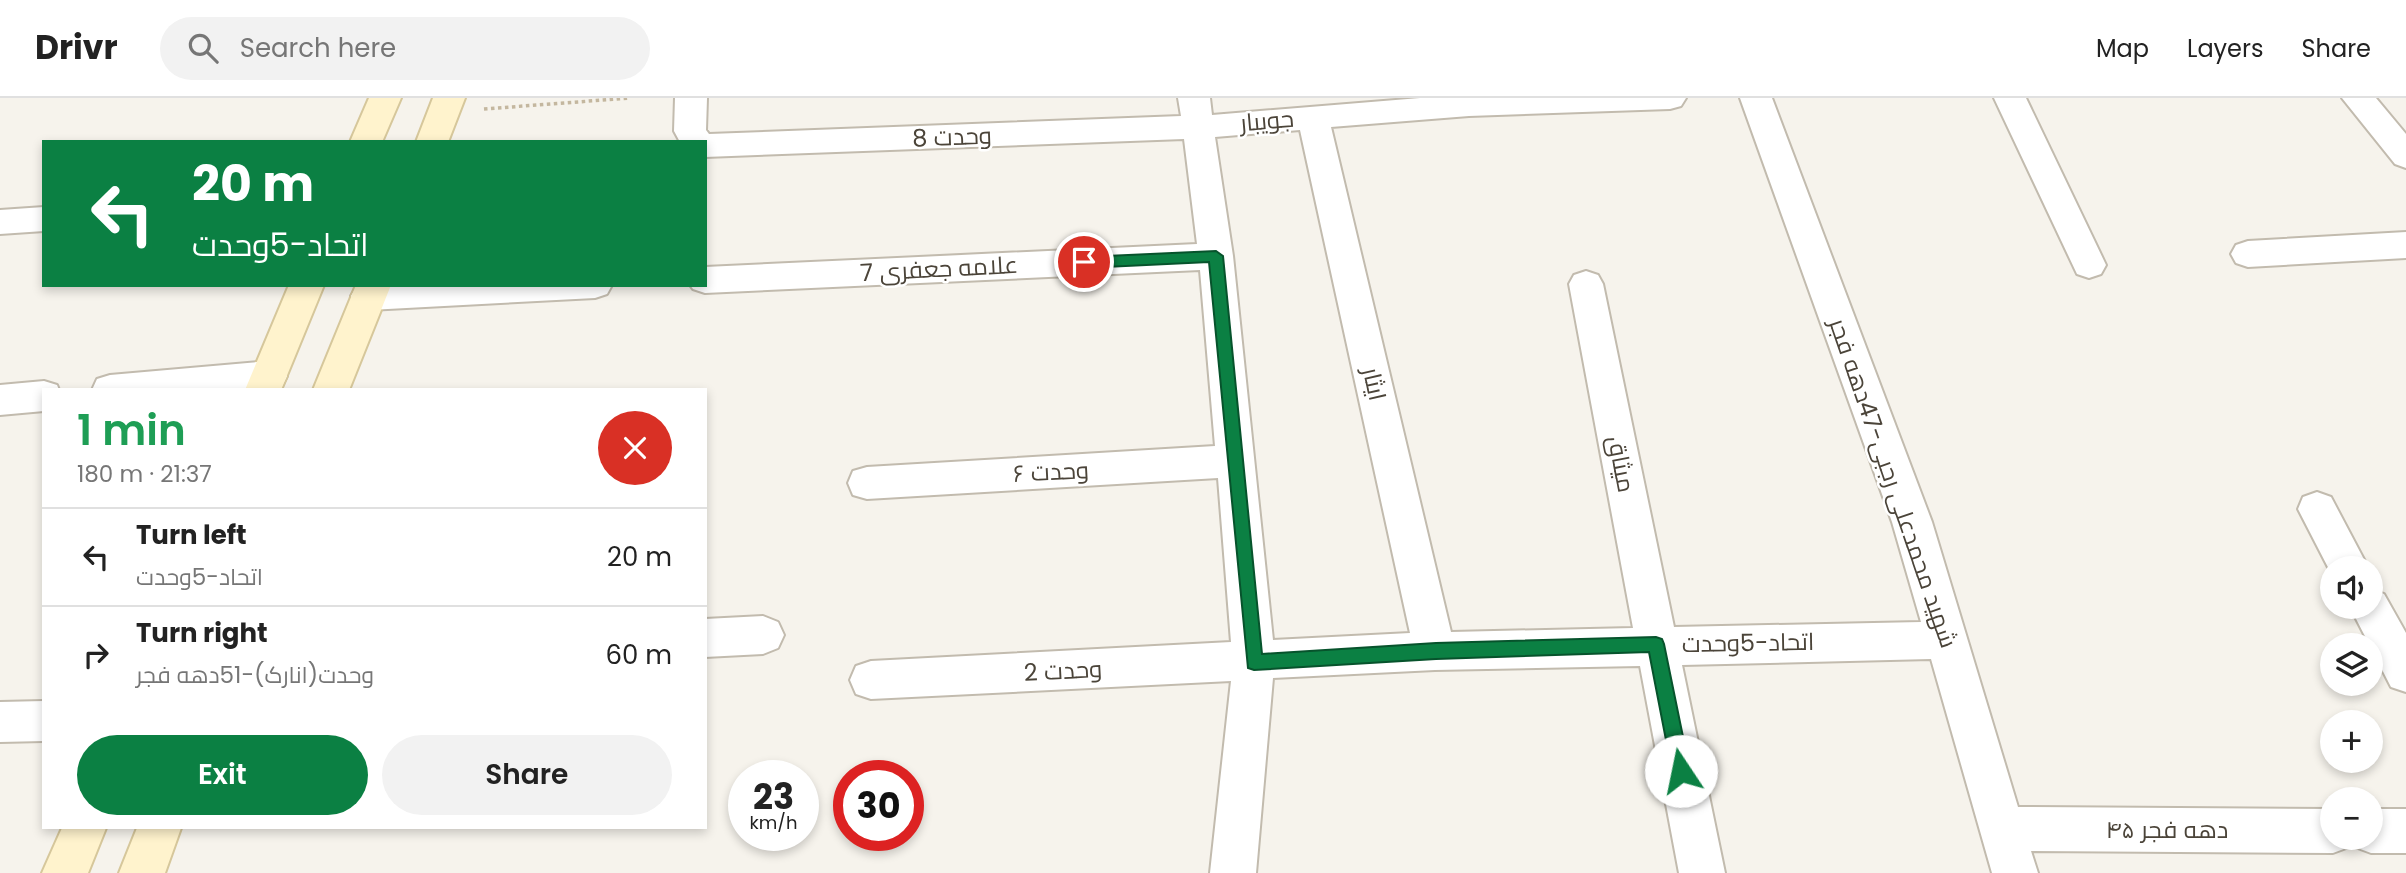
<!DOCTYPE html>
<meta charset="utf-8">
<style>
:root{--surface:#fff;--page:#f2f2f2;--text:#222;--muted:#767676;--line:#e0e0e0;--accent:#0b8043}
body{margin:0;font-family:Poppins,Cairo,sans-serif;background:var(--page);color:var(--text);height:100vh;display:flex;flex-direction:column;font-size:26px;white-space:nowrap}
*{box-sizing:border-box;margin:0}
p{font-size:23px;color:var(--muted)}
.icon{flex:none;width:38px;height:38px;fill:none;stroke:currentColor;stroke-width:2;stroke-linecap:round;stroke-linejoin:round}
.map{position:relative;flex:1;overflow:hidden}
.details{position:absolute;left:42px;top:290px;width:665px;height:441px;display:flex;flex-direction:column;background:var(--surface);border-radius:0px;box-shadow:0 4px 10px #0003}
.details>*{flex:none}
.guide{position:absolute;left:42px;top:42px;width:665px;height:147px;border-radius:0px;box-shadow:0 4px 10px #0003;background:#0b8043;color:#fff;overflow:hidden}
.fabs{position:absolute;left:2320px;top:458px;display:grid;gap:14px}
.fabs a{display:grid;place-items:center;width:63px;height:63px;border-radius:50%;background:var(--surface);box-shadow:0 4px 10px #0003;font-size:35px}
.speed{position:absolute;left:728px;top:662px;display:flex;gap:14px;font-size:35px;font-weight:700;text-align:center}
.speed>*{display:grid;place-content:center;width:91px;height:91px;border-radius:50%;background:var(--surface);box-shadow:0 4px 10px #0003;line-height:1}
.speed small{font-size:18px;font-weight:400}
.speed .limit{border:10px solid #d22;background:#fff;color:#111}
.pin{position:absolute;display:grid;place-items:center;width:60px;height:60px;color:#fff;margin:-30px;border:4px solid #fff;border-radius:50%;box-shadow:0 2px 7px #0007}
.me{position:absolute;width:77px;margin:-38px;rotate:349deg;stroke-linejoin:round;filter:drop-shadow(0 0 5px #0008)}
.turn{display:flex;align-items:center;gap:24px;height:147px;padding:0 35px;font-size:32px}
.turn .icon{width:91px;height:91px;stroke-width:2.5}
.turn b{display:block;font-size:49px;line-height:60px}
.round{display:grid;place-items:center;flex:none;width:74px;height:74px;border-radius:37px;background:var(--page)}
.summary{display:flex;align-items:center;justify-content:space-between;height:119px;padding:0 35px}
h1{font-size:42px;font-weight:600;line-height:52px;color:#1e9e55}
.action{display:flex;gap:14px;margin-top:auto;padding:14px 35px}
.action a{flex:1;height:80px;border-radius:42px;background:var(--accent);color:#fff;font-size:28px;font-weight:600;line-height:80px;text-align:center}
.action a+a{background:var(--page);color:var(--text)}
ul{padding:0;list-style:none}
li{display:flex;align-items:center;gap:21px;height:98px;padding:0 35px;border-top:2px solid var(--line)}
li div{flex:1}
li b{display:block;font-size:26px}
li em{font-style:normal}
header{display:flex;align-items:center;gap:42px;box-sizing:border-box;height:98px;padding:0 35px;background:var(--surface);border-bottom:2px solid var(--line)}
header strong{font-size:33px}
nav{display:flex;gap:38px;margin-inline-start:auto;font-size:24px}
.search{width:490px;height:63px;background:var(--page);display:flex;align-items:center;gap:18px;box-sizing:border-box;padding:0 24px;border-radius:38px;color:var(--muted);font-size:26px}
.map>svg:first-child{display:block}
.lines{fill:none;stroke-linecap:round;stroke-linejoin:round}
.minor-casing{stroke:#c2bbae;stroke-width:4}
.secondary-casing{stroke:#d6c79b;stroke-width:4}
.path{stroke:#c4b79f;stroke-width:3.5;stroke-dasharray:3.5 3.5;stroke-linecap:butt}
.minor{fill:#fff;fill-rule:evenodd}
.secondary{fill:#fff3cd;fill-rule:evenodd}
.route{fill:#0b8043;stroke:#07532c;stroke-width:2}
.labels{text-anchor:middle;stroke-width:5;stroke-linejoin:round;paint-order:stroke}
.street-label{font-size:24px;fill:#4b4439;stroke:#fff}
</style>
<header>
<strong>Drivr</strong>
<div class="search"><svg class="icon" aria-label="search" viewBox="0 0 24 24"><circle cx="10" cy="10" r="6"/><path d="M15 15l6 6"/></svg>Search here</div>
<nav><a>Map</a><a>Layers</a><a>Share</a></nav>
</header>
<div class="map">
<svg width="2406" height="775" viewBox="0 0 2406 775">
<rect width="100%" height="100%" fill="#f6f3ec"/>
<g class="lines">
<defs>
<path id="minor" d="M675,0H707L706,32L709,36L1181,18L1178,0H1210L1212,17L1420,0H1686L1681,8L1670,11L1469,18L1331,29L1451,534L1633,530L1569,186L1574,177L1586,173L1598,177L1603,186L1674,529L1921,524L1892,424L1740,0H1772L1932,424L2018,709L2333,711V740H2371V711H2406V755H2371L2355,749L2352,741L2349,749L2333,755L2031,753L2038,775H1992L1931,561L1682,567L1725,775H1679L1640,568L1435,572L1273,580L1256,775H1210L1231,583L871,601L856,596L850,582L856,568L871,563L1231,544L1218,380L867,401L853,397L848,385L853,373L867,369L1215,348L1200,172L705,195L693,191L690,187H705V169L1197,146L1184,41L705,59V44H680L674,33ZM1300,32L1410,535L1273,542L1233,158L1215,39Z
M1994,0H2026L2106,167L2101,176L2089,180L2077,176Z
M2342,0H2376L2406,36V70L2395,66Z
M44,109V133L0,136V112Z
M2406,134V160L2248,169L2236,165L2231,156L2236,147L2248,143Z
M360,187H612L607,196L595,200L369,212L357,208L351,198L357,188Z
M269,263L282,268L287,278L282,288L270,292H92L97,281L110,277Z
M44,283L57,287L59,292H44V313L0,317V287Z
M2317,394L2331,399L2369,471H2333V479L2298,411L2303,399Z
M2371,491L2384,496L2406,535V594L2391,589L2350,509H2371Z
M763,518L778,524L784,537L778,550L763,556L705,559V521Z
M44,603V643L0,644V604Z"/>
<path id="secondary" d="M369,0H401L382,44H350Z
M433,0H465L448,44H416Z
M289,187H324L281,292H245Z
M356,187H391L349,292H313Z
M62,730H106L88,775H42Z
M137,730H181L165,775H119Z"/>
</defs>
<use href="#minor" class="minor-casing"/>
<use href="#secondary" class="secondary-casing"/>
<path class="path" d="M484,11L630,0"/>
<use href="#minor" class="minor"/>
<use href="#secondary" class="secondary"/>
</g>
<path class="route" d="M1216,153L1223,158L1262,556L1436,545L1656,539L1662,541L1664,546L1690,673L1688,680L1681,682L1675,680L1672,673L1649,554L1436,561L1254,572L1248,570L1209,164L1084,170L1077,164L1084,159Z"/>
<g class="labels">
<g class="street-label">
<text transform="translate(1267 23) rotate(-5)" y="8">جویبار</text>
<text transform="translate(952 39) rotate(-2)" y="8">وحدت 8</text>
<text transform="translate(939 171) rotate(-3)" y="8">علامه جعفری 7</text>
<text transform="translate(1374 286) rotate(77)" y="8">ایثار</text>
<text transform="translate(1621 366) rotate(79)" y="8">میثاق</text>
<text transform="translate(1051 374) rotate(-3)" y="8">وحدت ۶</text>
<text transform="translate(1893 385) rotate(71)" y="8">شهید محمدعلی رجبی-47دهه فجر</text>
<text transform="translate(1748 545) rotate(-1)" y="8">اتحاد-5وحدت</text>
<text transform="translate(1063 573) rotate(-3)" y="8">وحدت 2</text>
<text x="2167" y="740">دهه فجر ۴۵</text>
</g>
</g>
</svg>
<div class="fabs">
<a><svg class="icon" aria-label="sound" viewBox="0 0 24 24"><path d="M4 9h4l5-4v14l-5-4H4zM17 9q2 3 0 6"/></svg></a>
<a><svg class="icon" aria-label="layers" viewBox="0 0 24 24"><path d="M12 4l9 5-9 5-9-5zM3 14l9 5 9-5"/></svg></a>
<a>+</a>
<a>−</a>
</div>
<div class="speed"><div>23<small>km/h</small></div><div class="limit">30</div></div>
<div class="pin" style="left:1084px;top:164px;background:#d93025"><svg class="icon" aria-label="arrive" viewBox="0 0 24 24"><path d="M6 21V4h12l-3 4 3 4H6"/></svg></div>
<svg class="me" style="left:1681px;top:673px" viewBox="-20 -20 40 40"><circle r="19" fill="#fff"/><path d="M0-13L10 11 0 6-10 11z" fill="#0b8043"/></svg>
<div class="guide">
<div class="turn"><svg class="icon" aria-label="left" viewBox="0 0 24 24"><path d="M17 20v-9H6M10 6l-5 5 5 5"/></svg><div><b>20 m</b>اتحاد-5وحدت</div></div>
</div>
<section class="details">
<div class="summary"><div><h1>1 min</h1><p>180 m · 21:37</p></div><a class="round" style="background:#d93025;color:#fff"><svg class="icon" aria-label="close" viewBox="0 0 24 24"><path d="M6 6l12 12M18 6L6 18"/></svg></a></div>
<ul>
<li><svg class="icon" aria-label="left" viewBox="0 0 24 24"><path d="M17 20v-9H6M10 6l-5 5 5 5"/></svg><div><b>Turn left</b><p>اتحاد-5وحدت</p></div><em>20 m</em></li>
<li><svg class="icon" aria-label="right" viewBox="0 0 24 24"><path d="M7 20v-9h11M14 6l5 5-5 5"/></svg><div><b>Turn right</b><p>وحدت(انارک)-51دهه فجر</p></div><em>60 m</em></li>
</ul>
<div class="action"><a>Exit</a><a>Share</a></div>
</section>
</div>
